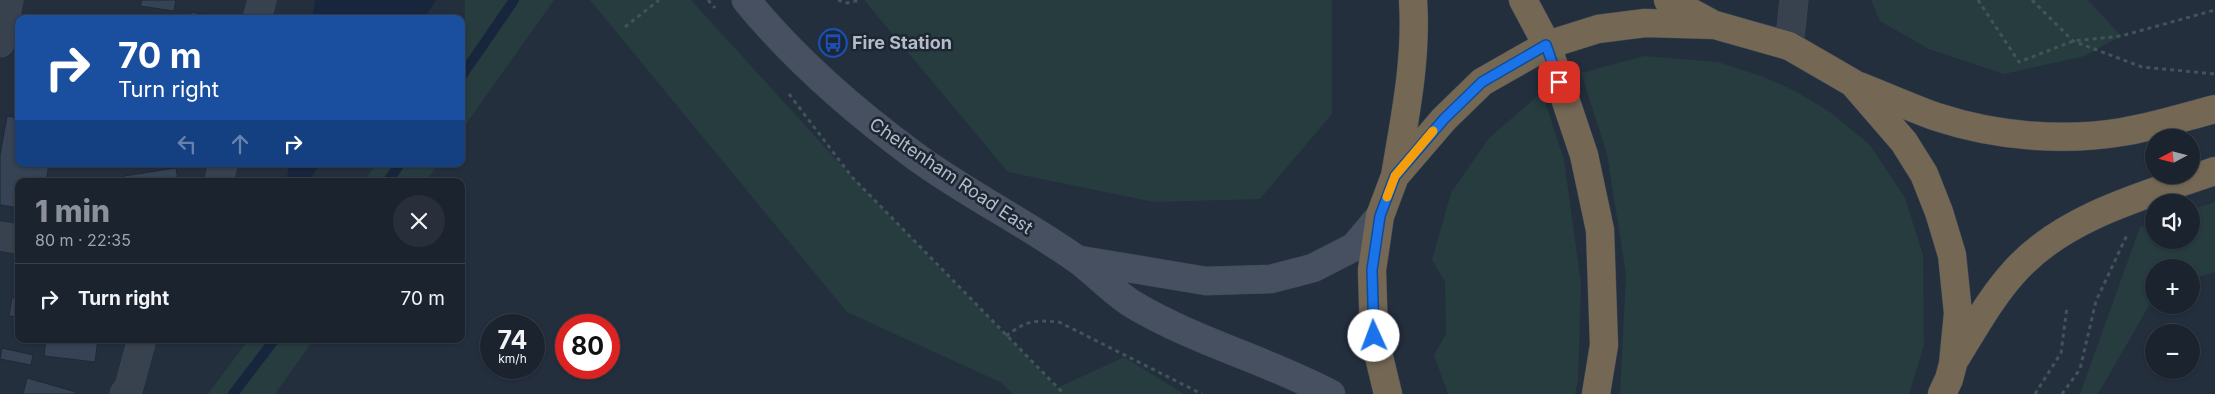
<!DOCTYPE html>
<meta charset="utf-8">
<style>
:root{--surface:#1b232e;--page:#282f3a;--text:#f1f3f6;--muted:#a0a4aa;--line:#39404a;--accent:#8c9099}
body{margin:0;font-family:Inter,sans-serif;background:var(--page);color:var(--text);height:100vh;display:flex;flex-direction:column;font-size:19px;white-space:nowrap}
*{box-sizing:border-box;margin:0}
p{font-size:16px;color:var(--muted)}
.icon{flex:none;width:28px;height:28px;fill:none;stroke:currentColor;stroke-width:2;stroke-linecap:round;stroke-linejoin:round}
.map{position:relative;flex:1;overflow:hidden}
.panel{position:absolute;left:15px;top:178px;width:450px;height:165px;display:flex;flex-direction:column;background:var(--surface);border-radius:10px;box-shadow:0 1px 4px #0004,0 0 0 1px var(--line)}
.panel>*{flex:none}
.top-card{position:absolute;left:15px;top:15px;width:450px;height:152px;border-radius:10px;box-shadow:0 1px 4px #0004,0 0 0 1px var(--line);background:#1a4fa0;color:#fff;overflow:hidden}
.needle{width:32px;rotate:263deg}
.controls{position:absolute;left:2145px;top:129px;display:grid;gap:10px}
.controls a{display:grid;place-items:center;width:55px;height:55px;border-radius:50%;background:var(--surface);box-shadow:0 1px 4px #0004,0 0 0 1px var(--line);font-size:25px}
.speed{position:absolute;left:480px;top:314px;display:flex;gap:10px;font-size:25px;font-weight:700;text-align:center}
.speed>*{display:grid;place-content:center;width:65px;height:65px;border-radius:50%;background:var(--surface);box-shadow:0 1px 4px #0004,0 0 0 1px var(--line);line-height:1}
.speed small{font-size:12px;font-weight:400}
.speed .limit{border:8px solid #d22;background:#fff;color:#111}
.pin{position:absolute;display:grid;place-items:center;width:42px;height:42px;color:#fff;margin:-21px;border-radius:10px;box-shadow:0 2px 8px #0006}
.me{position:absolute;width:55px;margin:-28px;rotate:358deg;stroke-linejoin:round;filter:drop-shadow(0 0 4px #0008)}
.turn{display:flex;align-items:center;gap:18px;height:105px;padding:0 20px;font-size:22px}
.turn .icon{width:65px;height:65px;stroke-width:2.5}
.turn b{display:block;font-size:35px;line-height:42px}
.lanes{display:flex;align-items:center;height:48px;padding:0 20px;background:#0003;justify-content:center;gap:25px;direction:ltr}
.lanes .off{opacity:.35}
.round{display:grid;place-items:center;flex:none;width:52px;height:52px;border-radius:26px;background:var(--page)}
.headline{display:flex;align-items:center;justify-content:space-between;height:85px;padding:0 20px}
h1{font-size:30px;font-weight:800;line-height:38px;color:var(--accent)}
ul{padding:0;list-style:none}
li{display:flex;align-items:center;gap:15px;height:70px;padding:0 20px;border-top:1px solid var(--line)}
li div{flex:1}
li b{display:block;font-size:19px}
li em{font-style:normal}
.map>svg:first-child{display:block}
.green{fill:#263c3f}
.water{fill:#17263c}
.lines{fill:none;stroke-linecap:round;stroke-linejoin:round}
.stream{stroke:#17263c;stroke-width:10}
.building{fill:#364354;stroke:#1f2835}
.street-casing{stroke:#414a57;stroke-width:29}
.secondary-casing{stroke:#414a57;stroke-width:29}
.highway-casing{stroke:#434c59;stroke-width:29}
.path{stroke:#3f5557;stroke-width:3;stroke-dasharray:4 4;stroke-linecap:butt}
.street{stroke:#38414e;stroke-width:28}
.secondary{stroke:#465061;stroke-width:28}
.highway{stroke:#746855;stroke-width:28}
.route-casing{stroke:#114b97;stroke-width:12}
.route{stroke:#1a73e8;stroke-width:9}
.slow{stroke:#f59e0b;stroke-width:9}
.labels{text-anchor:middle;stroke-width:5;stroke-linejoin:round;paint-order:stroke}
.poi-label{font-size:18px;font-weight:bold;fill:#b4bcc9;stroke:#1d2633;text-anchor:start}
.street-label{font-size:18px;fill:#b4bcc9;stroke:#1d2633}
</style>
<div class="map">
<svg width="2215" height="394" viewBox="0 0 2215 394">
<rect width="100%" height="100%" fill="#242f3e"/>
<path class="green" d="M465,0H554L461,131V48L464,43Z
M590,0H691L852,177L1057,388L1124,357L1184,394H1013L1002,383L847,312Z
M864,0H1332V114L1260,199L1154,202L1008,172Z
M1871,0H2088L2121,36L2085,56L2004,74L1929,49L1880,21Z
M1644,56L1718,62L1764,77L1797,92L1830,112L1870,145L1905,198L1923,255L1924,345L1909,394H1620L1626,274L1607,154L1581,73Z
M1542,92L1564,160L1581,284L1578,380L1575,394H1448L1434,355L1446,334L1445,282L1432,260L1451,193L1489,138Z
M377,164H438L426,181H364Z
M2215,202V272L2191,279V268H2154V297L2098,394H2080L2140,227L2154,222V240H2191V210Z
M249,339H314L275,394H208Z"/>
<path class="water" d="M315,0H436L424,19H312Z
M289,164H321L308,181H289L287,177Z"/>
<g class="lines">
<path class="stream" d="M461,77L514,0
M388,181L400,164
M233,394L275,339"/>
</g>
<path class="building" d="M142,0H176L174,11L140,6Z
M191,12L229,19H190Z
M7,116L19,118V164H49L46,181H19V208L0,205V155Z
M176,168L178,181H125L124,176Z
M12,298H19V317L9,316Z
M46,339H98L95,362L44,356Z
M2,348L33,355L31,365L0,359Z
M27,378L76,392L75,394H23Z"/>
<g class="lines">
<defs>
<path id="street" d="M257,19L262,0
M0,43L9,0
M1789,46L1794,0
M219,181L223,164
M0,236L19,239
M124,394L129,387L142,339"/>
<path id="secondary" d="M746,0C794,59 854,111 915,156C967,194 1026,223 1078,260C1097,274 1114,293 1134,305C1196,342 1267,360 1331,394
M1080,260L1206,281L1271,279L1313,268L1354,247L1380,216"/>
<path id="highway" d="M1523,0L1547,45L1584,155L1600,230L1604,345L1596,394
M1668,0L1709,22
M1859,86C1885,96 1911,108 1937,117C1995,136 2062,142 2122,132C2154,127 2184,117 2215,109
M1395,176C1405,117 1417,59 1413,0
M1957,356C1975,327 1992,296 2015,271C2064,216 2148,194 2215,171
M1388,394L1374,336L1372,270L1380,216L1395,176L1444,119L1482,82L1547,45L1598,29L1645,23L1715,25L1789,46L1853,83L1904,142L1924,174L1939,212L1952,255L1958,313L1953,364L1949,379L1942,394"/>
</defs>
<use href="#street" class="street-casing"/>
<use href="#secondary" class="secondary-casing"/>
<use href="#highway" class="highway-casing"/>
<path class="path" d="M708,0L715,8
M838,0L847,3L861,0
M1978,0L2019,62L2073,41L2121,36L2215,10
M2032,0L2073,41L2142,67L2215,74
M625,27L659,0
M789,94L852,177L1064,394
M1006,336C1028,320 1033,320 1059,322L1202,394
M2035,394L2061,353L2067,307
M2062,394L2080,369L2096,301L2127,235"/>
<use href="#street" class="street"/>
<use href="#secondary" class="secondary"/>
<use href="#highway" class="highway"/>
</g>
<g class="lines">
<defs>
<path id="route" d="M1374,336L1372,270L1380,216L1395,176L1444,119L1482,82L1546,45L1559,82"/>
</defs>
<use href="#route" class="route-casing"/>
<use href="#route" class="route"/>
<path class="slow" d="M1387,197L1395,176L1433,131"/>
</g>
<defs>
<symbol id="bus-ring" viewBox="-11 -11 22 22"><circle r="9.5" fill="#1d2633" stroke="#1a4fb4" stroke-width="1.5"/><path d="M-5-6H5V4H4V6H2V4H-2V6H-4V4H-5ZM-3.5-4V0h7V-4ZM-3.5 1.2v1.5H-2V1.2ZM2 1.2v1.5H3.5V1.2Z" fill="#1a4fb4"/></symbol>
</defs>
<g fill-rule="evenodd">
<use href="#bus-ring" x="817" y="27" width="32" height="32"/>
</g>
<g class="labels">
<g class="poi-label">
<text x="852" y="49">Fire Station</text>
</g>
<g class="street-label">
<text transform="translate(951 176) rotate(34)" y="6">Cheltenham Road East</text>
</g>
</g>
</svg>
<div class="controls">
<a><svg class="needle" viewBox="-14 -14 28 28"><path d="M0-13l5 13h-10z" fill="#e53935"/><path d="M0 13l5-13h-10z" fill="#a0a4aa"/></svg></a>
<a><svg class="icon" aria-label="sound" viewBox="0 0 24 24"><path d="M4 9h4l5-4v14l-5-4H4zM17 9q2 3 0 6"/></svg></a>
<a>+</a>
<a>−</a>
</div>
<div class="speed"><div>74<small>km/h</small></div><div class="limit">80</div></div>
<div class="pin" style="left:1559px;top:82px;background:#d93025"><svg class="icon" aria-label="arrive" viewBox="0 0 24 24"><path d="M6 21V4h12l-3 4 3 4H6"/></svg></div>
<svg class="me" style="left:1374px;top:336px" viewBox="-20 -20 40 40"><circle r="19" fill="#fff"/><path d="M0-13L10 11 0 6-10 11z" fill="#1a73e8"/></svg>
<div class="top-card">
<div class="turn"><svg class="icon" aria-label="right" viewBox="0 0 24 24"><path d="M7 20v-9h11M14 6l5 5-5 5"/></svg><div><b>70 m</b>Turn right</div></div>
<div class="lanes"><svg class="icon off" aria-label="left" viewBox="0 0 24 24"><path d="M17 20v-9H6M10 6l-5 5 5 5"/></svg><svg class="icon off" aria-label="ahead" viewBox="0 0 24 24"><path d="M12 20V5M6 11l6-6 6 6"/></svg><svg class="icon" aria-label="right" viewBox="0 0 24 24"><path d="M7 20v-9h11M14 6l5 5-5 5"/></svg></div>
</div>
<section class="panel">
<div class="headline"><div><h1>1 min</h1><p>80 m · 22:35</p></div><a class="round"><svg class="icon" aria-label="close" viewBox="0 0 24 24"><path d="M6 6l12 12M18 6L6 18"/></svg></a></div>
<ul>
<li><svg class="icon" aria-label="right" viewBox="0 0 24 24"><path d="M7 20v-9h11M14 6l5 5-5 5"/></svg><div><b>Turn right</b></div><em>70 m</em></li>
</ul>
</section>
</div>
